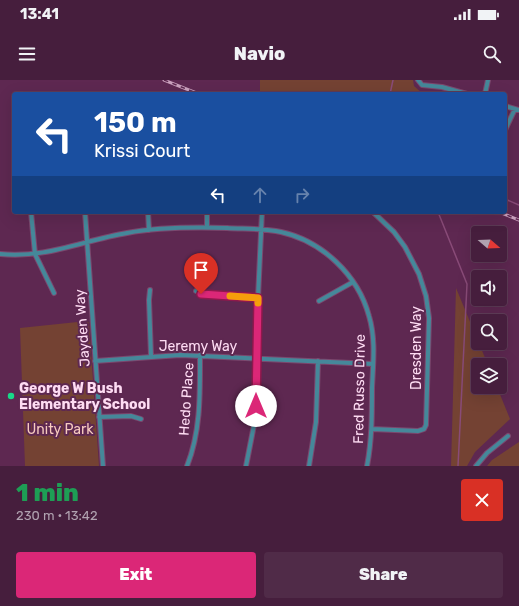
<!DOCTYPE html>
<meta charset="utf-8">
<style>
:root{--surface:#461e3d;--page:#502b48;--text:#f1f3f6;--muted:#b0a2b0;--line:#5e3c57;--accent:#db2777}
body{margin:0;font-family:Rubik,sans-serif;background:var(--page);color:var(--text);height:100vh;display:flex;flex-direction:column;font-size:15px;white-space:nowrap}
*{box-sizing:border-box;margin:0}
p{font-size:13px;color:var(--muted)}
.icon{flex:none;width:22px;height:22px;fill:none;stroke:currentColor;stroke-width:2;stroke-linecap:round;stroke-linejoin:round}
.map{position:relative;height:386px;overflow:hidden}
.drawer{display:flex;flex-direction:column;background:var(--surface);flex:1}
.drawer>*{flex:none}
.banner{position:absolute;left:12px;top:12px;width:495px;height:122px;border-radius:4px;box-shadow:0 4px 16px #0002,0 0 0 1px var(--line);background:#1a4fa0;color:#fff;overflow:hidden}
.needle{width:26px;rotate:109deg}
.controls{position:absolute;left:471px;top:146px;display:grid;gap:8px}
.controls a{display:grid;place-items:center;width:36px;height:36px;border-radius:4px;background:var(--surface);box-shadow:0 4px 16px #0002,0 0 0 1px var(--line);font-size:20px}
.pin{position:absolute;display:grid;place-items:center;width:34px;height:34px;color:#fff;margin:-41px -17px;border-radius:50% 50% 50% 0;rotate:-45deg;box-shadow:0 0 4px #0007}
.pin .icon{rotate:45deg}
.me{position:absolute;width:44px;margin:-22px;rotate:0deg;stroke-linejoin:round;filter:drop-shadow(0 0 3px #0008)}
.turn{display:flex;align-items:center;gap:14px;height:84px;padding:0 16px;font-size:18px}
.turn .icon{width:52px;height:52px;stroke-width:2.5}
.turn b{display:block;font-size:28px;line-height:34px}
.lanes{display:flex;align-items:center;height:38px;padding:0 16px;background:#0003;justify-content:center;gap:20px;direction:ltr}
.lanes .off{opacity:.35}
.round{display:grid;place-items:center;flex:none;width:42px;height:42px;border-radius:4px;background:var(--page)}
.summary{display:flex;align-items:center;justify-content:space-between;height:68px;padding:0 16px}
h1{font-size:24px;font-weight:800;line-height:30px;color:#1e9e55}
.button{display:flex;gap:8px;margin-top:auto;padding:8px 16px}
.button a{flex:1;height:46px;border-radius:4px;background:var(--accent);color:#fff;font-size:16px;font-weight:800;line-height:46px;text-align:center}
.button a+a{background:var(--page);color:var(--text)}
.status{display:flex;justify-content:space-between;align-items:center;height:28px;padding:0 20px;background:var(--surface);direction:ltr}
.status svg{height:11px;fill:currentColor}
header{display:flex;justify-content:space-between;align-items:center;height:52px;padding:0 16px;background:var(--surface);font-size:18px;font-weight:800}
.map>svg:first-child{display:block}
.green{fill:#744233}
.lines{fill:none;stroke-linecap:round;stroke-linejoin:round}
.stream{stroke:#894b78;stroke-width:1.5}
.street-casing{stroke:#7b486e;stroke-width:6}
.street{stroke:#45889a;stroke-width:4}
.rail-casing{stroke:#caa1be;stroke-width:3}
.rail{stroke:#5e2851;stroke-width:1.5;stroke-dasharray:4.5;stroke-linecap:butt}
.route-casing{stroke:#8e194d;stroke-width:10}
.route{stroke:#db2777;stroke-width:7}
.slow{stroke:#f59e0b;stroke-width:7}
.poi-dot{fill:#18d989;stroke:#5e2851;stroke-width:1.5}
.labels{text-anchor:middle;stroke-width:4;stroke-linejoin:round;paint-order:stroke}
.street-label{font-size:14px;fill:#fedcf3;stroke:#5e2851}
.poi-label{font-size:14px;font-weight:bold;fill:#fedcf3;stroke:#5e2851;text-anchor:start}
.park-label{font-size:14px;fill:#f7cbbe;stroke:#5e2851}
</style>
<div class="status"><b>13:41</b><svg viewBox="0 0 49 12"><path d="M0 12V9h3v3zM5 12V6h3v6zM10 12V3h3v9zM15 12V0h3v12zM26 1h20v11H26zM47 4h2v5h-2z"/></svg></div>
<header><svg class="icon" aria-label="menu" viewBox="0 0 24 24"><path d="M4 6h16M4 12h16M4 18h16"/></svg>Navio<svg class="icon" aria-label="search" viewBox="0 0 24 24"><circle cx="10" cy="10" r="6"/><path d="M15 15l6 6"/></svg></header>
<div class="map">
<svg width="519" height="386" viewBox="0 0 519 386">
<rect width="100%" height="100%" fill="#5e2851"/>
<path class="green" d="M260,0H413L414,6L423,14H260Z
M456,208L488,285H478V307H497L510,339L475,372L467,386H451Z
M87,241L89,243L99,386H25L20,248Z
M519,362V386H487L492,380Z"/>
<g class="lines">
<path class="stream" d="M390,14L393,0
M505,119L519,125
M438,132L467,204L458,386"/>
<defs>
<path id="street" d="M418,0L422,5L442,7L467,14
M485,14L488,0
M505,26L519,30
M505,50L515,29
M31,132L35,174L54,213
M85,132L103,386
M148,132L149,150
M207,147V132
M0,174C45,179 84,160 127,153C160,147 194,147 227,148C245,149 264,148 281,152C322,161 358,195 369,236C376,259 373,284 372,308C372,334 372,360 367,386
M150,210L149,220L151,276
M196,211L209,215L258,218
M319,221L353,202
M95,281L180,275L373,284
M99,337L131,336L141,339
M372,349L418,351L424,349L426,345L429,238L426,216L419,194L405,167L394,152L373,132
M187,386C201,351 200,313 200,275
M246,386L255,340L258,218L262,132
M309,386L316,342L318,281
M476,386L487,373L508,356"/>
</defs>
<use href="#street" class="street-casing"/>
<use href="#street" class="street"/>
<defs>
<path id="rail" d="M164,0L199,14
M499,132L519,140"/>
</defs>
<use href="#rail" class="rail-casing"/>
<use href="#rail" class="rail"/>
</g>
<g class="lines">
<defs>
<path id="route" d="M201,214L258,218L256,326"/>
</defs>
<use href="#route" class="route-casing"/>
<use href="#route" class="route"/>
<path class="slow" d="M230,216L258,218V223"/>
</g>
<circle class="poi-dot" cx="11" cy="316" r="4"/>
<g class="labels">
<g class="street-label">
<text transform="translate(82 248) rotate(-94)" y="5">Jayden Way</text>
<text x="198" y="271">Jeremy Way</text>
<text transform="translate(416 268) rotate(-90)" y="5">Dresden Way</text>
<text transform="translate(359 309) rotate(-89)" y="5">Fred Russo Drive</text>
<text transform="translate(186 319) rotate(-86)" y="5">Hedo Place</text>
</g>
<g class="poi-label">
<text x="19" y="313">George W Bush<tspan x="19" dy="16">Elementary School</tspan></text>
</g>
<g class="park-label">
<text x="60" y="354">Unity Park</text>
</g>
</g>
</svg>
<div class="controls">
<a><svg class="needle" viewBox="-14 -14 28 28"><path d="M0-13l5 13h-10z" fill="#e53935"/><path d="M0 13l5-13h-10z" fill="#b0a2b0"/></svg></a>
<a><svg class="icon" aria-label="sound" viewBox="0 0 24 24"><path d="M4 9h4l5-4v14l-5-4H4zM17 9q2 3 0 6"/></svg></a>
<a><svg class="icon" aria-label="search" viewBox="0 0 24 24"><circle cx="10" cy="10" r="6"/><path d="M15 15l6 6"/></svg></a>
<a><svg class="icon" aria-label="layers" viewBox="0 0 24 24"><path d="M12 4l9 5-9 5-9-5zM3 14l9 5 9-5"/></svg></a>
</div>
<div class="pin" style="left:201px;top:214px;background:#d93025"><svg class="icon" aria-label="arrive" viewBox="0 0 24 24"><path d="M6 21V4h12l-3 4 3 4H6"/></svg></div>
<svg class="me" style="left:256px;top:326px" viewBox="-20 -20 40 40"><circle r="19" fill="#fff"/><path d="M0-13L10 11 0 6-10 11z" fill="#db2777"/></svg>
<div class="banner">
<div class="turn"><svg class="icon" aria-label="left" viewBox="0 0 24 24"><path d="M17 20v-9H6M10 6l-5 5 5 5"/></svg><div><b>150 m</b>Krissi Court</div></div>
<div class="lanes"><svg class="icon" aria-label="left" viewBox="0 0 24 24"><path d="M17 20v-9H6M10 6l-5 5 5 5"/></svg><svg class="icon off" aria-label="ahead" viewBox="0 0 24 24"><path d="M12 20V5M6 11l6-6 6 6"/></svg><svg class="icon off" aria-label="right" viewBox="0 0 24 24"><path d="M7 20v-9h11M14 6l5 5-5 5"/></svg></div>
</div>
</div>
<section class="drawer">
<div class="summary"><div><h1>1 min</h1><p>230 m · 13:42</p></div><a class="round" style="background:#d93025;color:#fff"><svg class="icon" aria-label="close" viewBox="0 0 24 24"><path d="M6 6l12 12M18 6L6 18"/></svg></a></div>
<div class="button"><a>Exit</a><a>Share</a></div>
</section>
